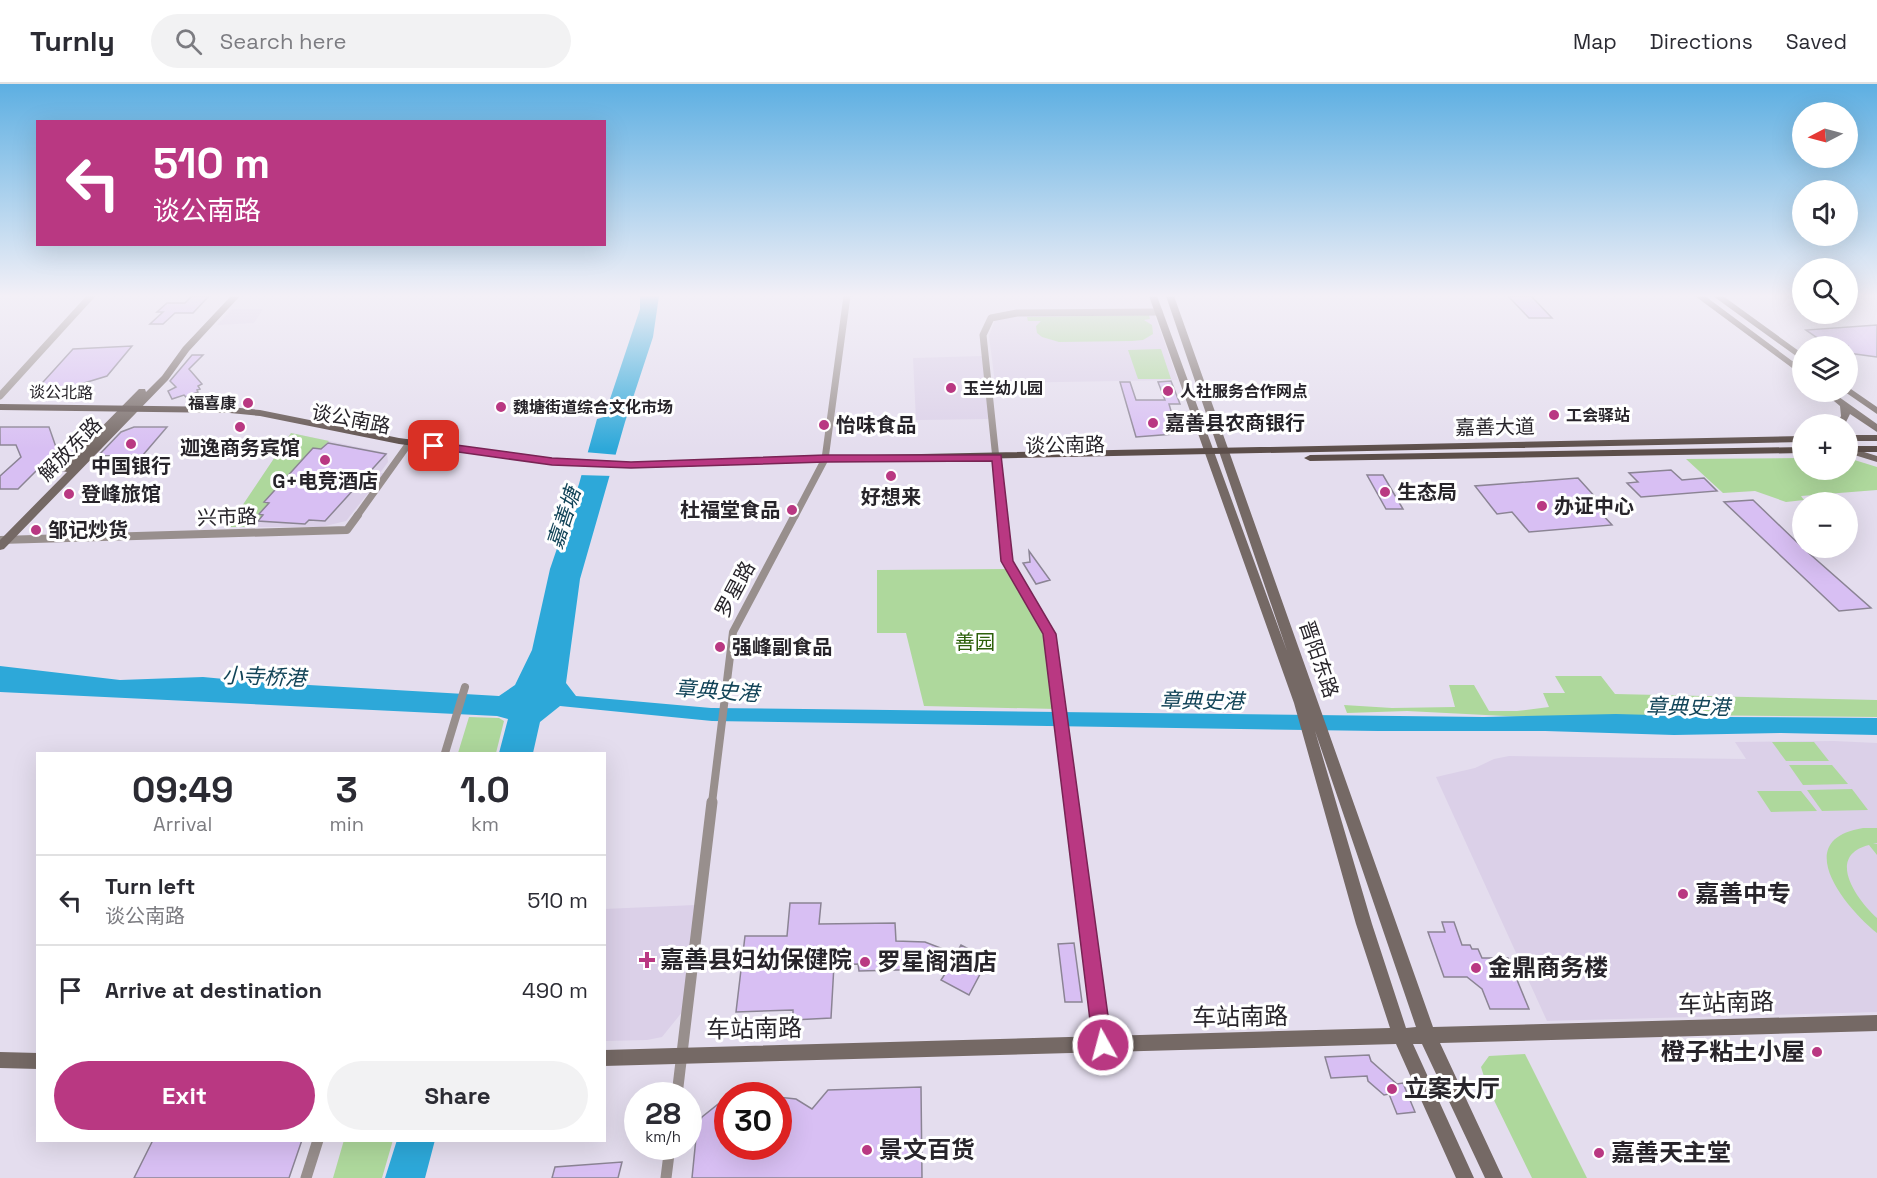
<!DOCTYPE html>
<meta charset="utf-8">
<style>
:root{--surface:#fff;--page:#f2f2f3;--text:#2b2b33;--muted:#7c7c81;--line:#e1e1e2;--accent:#b93882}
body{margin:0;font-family:"Space Grotesk","Noto Sans SC",sans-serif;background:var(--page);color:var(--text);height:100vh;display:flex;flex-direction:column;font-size:22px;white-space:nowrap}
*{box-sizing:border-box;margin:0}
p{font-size:20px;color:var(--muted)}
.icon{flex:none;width:33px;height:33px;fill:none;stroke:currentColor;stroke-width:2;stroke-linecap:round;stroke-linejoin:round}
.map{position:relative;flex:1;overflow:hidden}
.sheet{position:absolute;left:36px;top:668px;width:570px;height:390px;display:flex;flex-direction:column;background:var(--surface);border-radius:0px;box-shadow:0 6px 24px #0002}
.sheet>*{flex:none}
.hud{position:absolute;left:36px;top:36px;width:570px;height:126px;border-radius:0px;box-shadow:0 6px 24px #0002;background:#b93882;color:#fff;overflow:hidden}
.needle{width:39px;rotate:264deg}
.controls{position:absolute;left:1792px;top:18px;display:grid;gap:12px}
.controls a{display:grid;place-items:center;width:66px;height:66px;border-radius:50%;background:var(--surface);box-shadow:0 6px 24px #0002;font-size:30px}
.speed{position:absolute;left:624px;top:998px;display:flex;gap:12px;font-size:30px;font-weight:700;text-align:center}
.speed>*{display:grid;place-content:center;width:78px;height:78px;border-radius:50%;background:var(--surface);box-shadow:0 6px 24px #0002;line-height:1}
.speed small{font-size:15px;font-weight:400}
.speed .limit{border:9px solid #d22;background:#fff;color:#111}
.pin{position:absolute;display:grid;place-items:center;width:51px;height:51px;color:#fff;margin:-26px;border-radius:12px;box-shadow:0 3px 9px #0006}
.me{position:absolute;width:66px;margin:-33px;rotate:353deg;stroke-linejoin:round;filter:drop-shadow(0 0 4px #0008)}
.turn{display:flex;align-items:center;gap:21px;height:126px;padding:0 18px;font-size:27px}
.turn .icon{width:78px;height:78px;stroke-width:2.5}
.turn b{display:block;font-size:42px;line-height:51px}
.eta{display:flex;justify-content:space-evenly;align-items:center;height:102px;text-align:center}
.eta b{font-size:36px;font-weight:600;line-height:42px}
.action{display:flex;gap:12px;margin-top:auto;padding:12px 18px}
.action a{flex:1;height:69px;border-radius:36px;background:var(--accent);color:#fff;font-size:24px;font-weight:600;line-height:69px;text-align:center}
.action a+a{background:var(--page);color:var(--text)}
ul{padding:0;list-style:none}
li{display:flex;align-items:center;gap:18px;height:90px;padding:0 18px;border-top:2px solid var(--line)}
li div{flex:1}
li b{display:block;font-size:22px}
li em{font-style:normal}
header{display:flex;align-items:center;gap:36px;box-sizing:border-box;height:84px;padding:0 30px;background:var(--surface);border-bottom:2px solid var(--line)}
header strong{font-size:28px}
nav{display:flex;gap:33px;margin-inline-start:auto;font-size:21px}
.search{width:420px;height:54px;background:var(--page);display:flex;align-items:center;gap:15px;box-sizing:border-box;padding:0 21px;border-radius:33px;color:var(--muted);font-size:22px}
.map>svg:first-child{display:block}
.built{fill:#dbd0e8}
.green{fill:#aed89c}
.water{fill:#2da8d9}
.pier{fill:#e4ddee}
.building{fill:#d8bff3;stroke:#8b8494;stroke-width:1.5}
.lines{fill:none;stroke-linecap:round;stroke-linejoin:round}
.street-far2{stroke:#988f8d;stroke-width:7}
.street-far1{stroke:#988f8d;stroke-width:8}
.street{stroke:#988f8d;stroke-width:11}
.secondary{fill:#756965;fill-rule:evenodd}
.primary{fill:#5c4e4a;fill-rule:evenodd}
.route{fill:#b93882;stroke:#782454;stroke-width:1.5}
.poi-dot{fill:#b93882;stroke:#fff;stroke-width:2}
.labels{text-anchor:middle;stroke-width:6;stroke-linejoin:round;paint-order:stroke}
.far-poi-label{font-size:16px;font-weight:bold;fill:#28252b;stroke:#fff;text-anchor:start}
.far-street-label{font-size:16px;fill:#28252b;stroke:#fff}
.street-label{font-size:20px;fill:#28252b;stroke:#fff}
.poi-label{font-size:20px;font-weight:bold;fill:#28252b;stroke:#fff;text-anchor:start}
.park-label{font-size:20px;fill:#2d600b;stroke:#fff}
.water-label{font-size:21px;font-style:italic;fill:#124458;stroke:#fff}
.near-poi-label{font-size:24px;font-weight:bold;fill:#28252b;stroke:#fff;text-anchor:start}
.near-street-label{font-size:24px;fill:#28252b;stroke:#fff}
</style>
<header>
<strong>Turnly</strong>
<div class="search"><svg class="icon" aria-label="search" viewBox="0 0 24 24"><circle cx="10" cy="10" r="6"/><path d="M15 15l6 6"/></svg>Search here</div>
<nav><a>Map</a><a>Directions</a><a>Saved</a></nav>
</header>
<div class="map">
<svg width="1877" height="1094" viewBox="0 0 1877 1094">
<rect width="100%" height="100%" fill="#e4ddee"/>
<path class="built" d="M232,225H263L254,239L217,241Z
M1154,230L1178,296L995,299L989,252L995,236L1018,231Z
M983,272L989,335L916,336L913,274Z
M291,349L387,369L388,378L380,389H384L346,437L321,443H228Z
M1834,657L1877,659V928L1547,937L1436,693L1475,684L1494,675L1509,672L1746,675L1735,658Z
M695,821L683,927L662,953L647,956L605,957L604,825Z"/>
<path class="green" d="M1149,231L1150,235L1144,236L1152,241L1153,250L1143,256L1132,257L1059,258L1042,253L1037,249L1036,242L1041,237H1028L1027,233Z
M1161,265L1171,295H1138L1128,266Z
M291,349L329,357L265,418L269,419L259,429L263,431L253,443H228Z
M1803,374V386H1848V374L1877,383V406L1801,412L1804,416L1786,418L1755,407L1723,409L1686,375Z
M1007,485L1046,550L1056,625L924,622L906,549H877V486Z
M1555,592H1601L1615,610L1877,616V633L1678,631L1525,633L1407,627L1347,629L1344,621L1392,624L1455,623L1449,601H1474L1489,627H1517L1549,623L1543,609H1565Z
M469,633L499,634L504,637L496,669H458Z
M1772,658H1814L1829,677H1786Z
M1789,681H1832L1848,700L1803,701Z
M1852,705L1868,726L1822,727L1807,706Z
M1757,707H1801L1817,727L1771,728Z
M1863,744H1877V759L1873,760H1877V771L1869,761C1825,772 1857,816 1877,834V849C1846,824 1789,756 1863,744Z
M1525,970L1587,1094H1532L1487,1002L1481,983L1489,972Z
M344,1056H393L382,1094H333Z"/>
<path class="water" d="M640,212H659L653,253L625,338L580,495L566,599L576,612L711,624L1484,633L1616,630L1725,633L1877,634V651L1781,649L1674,651L1545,647H1378L712,637L560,622L540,638L533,669H499L508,635L497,632L0,608V582L120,596L203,593L257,598L499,612L515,601L532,566L550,485L579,400L597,335L604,333L640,225Z
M397,1056H435L425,1094H385Z"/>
<path class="pier" d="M584,368L619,371L613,392L578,391Z"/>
<path class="building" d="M192,212H209L193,229H175L163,240H150L163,228H157L167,219H185Z
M1508,212H1531L1552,234H1529Z
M1877,241V273L1848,269V262H1829L1806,246Z
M132,262L107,292L61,306L34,308L73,265Z
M192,271H203L189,285L202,300L198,302L200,305L197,306L198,308L186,313L184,311L172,315L168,307L176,303L170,297Z
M1171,297L1180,320H1169L1176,344L1174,350L1136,353L1120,298H1130L1136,316H1165L1158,298Z
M0,343H49L57,366L18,405H0V392L21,373L16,361H0Z
M134,343H167L143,371L98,372L121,348Z
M328,359L386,370L325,437L309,436L305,440L258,437L263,431L259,430L269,419L264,418L313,364L321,365Z
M1671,386L1682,396L1704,394L1717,407L1641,413L1627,399L1638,398L1629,389Z
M1367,391H1383L1403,425H1386Z
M1578,394L1597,415H1588L1612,441L1529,448L1512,428L1497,430L1475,402Z
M1753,416L1803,464L1871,524L1839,527L1724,418Z
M1029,467L1050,496L1036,500L1023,479L1030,478Z
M790,819H821L819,840L895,839L896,857L925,858L956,870L961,861L988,875L969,911L941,896L945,890L936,885L859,887L858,880L834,881L831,934L793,936V926L736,928L745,852H787Z
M1442,838H1454L1462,861H1470L1472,865H1478L1482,874H1508L1529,925H1490L1482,905L1467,893H1444L1428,848H1445Z
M1074,859L1082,918H1065L1058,860Z
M1369,971L1371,977L1397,1000L1403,999L1415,1028L1397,1030L1389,1010L1384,1011L1368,997L1367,992L1331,994L1325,973Z
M921,1003L922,1094H692L697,1044L702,1033L722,1017L728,1016V1062H778V1013L796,1015L812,1025L828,1006Z
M153,1056H302L289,1094H134Z
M622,1078L618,1094H552L555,1083Z"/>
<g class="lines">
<path class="street-far2" d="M0,312L91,212
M357,432L410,358
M795,432L825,375L847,212
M1002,432L983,251L991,234L1017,229L1159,228"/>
<path class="street-far1" d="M1002,431L1007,477L1050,550L1072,719
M0,456L347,446L358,431
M445,669L465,603
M712,719L733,548L795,431"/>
<path class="street" d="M1072,718L1103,961
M677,1011L712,718
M306,1094L318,1056
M666,1094L670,1062"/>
<path class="secondary" d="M231,212H240L189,267L168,296L4,465L0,466V456L67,388L62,387V383L139,305H145L146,308L162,292L183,263Z
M1149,212H1157L1287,567L1166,212H1174L1433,943L1877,931V947L1440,959L1503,1094H1485L1422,960H1413L1474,1094H1456L1396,960L604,982V966L1390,944L1356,840L1294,619ZM1315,647L1416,943L1406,944L1372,840Z
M1695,212H1705L1803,285V292Z
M1713,212H1723L1803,270V277Z
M1848,303L1877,323V330L1845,308H1848Z
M1823,308H1832L1877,340V348L1850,330L1845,340H1837L1841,332L1840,322Z
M1848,363L1877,372V378L1848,369Z
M0,968L38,969V985L0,984Z"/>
<path class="primary" d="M0,320L230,323L260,326L399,354L552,374L631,378L825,372L1803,352V358L825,378L631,384L552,380L399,360L260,332L230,329L0,326Z
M1848,351H1877V357H1848Z
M1848,362H1877V368H1848Z
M1803,363V369L1310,377L1304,374L1310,371Z"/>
</g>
<linearGradient id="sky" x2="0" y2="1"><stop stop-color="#5dafe2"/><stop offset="0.58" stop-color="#f3f0f7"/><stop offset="1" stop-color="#f3f0f7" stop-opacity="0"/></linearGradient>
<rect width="1877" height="365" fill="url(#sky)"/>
<path class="route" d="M434,358L552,374L631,378L825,371H1001L1013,477L1056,550L1112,961L1110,967L1103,970L1096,967L1093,961L1043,550L1001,477L992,377L825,378L631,384L552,381L430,364L428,362Z"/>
<g class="poi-dot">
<circle cx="951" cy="304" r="6"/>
<circle cx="1168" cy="307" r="6"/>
<circle cx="248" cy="319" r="6"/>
<circle cx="501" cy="323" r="6"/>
<circle cx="1554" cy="331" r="6"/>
<circle cx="1153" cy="339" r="6"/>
<circle cx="824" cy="341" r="6"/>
<circle cx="240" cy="343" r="6"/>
<circle cx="131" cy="360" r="6"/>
<circle cx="325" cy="376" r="6"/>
<circle cx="891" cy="392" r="6"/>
<circle cx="1385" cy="408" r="6"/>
<circle cx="69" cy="410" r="6"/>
<circle cx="1542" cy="422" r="6"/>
<circle cx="792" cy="426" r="6"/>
<circle cx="36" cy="446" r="6"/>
<circle cx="720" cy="563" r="6"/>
<circle cx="1683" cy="810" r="6"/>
<path d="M644 867h6v6h6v6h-6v6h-6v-6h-6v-6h6z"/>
<circle cx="865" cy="878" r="6"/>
<circle cx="1476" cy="884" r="6"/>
<circle cx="1817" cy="968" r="6"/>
<circle cx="1392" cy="1005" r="6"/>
<circle cx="867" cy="1066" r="6"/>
<circle cx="1599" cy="1069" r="6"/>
</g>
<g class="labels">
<g class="far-poi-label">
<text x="963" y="310">玉兰幼儿园</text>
<text x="1180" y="313">人社服务合作网点</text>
<text x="236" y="325" text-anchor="end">福喜康</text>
<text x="513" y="329">魏塘街道综合文化市场</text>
<text x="1566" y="337">工会驿站</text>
</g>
<g class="far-street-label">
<text transform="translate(61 308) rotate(1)" y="6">谈公北路</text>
</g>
<g class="street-label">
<text transform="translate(351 335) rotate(11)" y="7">谈公南路</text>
<text transform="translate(1495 343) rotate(-1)" y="7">嘉善大道</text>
<text transform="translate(1065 361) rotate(-1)" y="7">谈公南路</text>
<text transform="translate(70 365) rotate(-45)" y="7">解放东路</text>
<text transform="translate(227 433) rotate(-2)" y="7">兴市路</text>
<text transform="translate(735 505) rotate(-62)" y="7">罗星路</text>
<text transform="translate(1319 575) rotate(71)" y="7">晋阳东路</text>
</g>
<g class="poi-label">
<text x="1165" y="346">嘉善县农商银行</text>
<text x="836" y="348">怡味食品</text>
<text x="240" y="371" text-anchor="middle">迦逸商务宾馆</text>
<text x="131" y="389" text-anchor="middle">中国银行</text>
<text x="325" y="404" text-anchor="middle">G+电竞酒店</text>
<text x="1397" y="415">生态局</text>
<text x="81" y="417">登峰旅馆</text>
<text x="891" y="420" text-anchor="middle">好想来</text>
<text x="1554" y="429">办证中心</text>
<text x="780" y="433" text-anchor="end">杜福堂食品</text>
<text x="48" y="453">邹记炒货</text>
<text x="732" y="570">强峰副食品</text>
</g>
<g class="park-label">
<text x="975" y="565">善园</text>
</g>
<g class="water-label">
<text transform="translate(564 434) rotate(-72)" y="7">嘉善塘</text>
<text transform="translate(264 593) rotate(2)" y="7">小寺桥港</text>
<text transform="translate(717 607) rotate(4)" y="7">章典史港</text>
<text transform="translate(1202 617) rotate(1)" y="7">章典史港</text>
<text transform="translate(1688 623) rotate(1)" y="7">章典史港</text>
</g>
<g class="near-poi-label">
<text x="1695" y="818">嘉善中专</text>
<text x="660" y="884">嘉善县妇幼保健院</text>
<text x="877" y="886">罗星阁酒店</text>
<text x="1488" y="892">金鼎商务楼</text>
<text x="1805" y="976" text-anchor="end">橙子粘土小屋</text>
<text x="1404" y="1013">立案大厅</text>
<text x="879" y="1074">景文百货</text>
<text x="1611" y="1077">嘉善天主堂</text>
</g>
<g class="near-street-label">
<text transform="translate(1726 919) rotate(-2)" y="8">车站南路</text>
<text transform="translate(1240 933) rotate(-1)" y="8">车站南路</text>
<text transform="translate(754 945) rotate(-1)" y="8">车站南路</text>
</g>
</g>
</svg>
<div class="controls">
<a><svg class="needle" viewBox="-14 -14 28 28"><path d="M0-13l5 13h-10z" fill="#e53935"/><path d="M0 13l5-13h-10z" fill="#7c7c81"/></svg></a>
<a><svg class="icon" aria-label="sound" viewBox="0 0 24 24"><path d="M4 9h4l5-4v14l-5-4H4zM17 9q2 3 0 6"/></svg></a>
<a><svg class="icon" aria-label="search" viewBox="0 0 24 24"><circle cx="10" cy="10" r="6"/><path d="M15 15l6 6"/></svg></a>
<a><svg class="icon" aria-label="layers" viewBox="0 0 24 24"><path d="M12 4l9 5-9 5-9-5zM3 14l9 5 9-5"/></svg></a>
<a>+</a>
<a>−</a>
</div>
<div class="speed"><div>28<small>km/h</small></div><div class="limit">30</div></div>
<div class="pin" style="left:434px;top:362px;background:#d93025"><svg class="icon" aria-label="arrive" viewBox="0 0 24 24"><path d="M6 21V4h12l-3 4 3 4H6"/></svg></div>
<svg class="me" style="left:1103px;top:961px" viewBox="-20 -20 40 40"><circle r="17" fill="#b93882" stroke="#fff" stroke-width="3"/><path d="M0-11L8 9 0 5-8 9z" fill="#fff"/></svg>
<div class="hud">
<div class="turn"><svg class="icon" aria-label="left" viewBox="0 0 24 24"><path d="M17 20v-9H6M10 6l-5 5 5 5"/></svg><div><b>510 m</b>谈公南路</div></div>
</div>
<section class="sheet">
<div class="eta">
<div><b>09:49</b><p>Arrival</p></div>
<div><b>3</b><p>min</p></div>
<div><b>1.0</b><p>km</p></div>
</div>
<ul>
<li><svg class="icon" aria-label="left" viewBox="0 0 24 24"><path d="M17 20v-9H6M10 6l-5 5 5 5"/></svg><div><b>Turn left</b><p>谈公南路</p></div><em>510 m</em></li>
<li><svg class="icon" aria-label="arrive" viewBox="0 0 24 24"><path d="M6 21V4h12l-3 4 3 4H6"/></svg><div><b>Arrive at destination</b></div><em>490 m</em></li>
</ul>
<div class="action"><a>Exit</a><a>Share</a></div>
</section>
</div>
